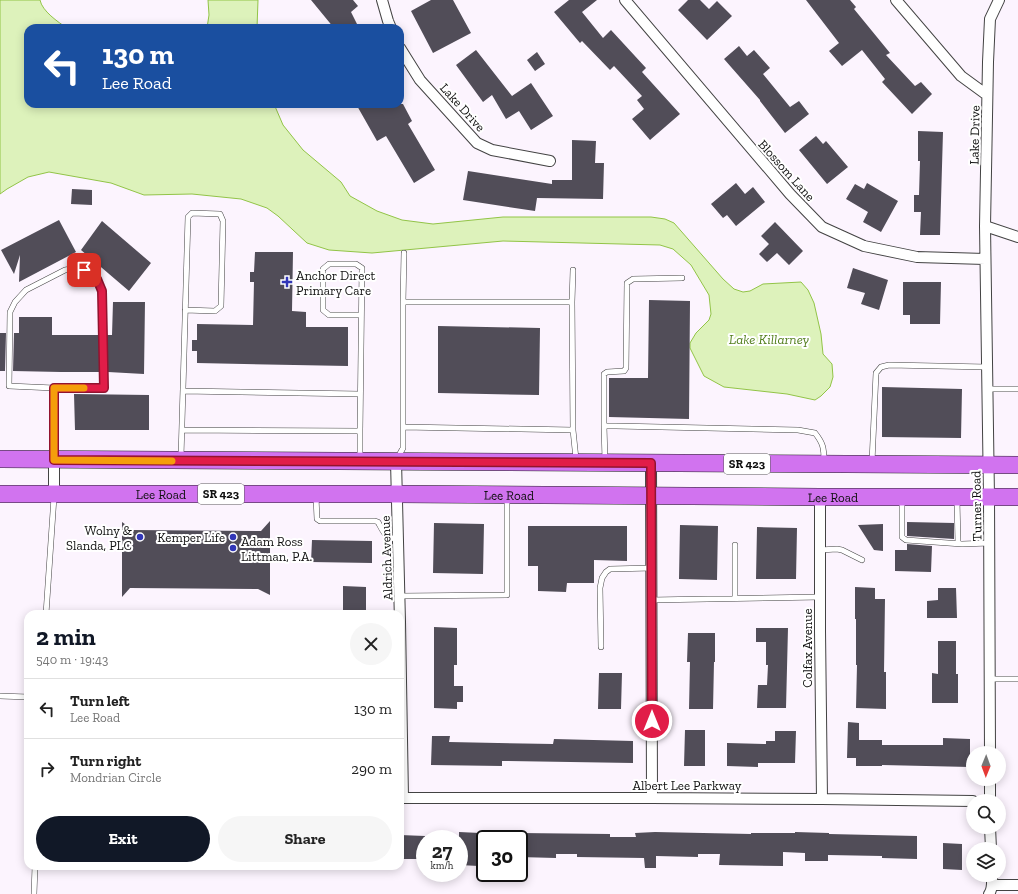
<!DOCTYPE html>
<meta charset="utf-8">
<style>
:root{--surface:#fff;--page:#f6f6f6;--text:#222;--muted:#767676;--line:#e0e0e0;--accent:#111827}
body{margin:0;font-family:"Zilla Slab",serif;background:var(--page);color:var(--text);height:100vh;display:flex;flex-direction:column;font-size:15px;white-space:nowrap}
*{box-sizing:border-box;margin:0}
p{font-size:13px;color:var(--muted)}
.icon{flex:none;width:22px;height:22px;fill:none;stroke:currentColor;stroke-width:2;stroke-linecap:round;stroke-linejoin:round}
.map{position:relative;flex:1;overflow:hidden}
.panel{position:absolute;left:24px;top:610px;width:380px;height:260px;display:flex;flex-direction:column;background:var(--surface);border-radius:12px;box-shadow:0 2px 10px #0003}
.panel>*{flex:none}
.top-card{position:absolute;left:24px;top:24px;width:380px;height:84px;border-radius:12px;box-shadow:0 2px 10px #0003;background:#1a4fa0;color:#fff;overflow:hidden}
.needle{width:26px;rotate:181deg}
.tools{position:absolute;left:966px;top:746px;display:grid;gap:8px}
.tools a{display:grid;place-items:center;width:40px;height:40px;border-radius:50%;background:var(--surface);box-shadow:0 2px 10px #0003;font-size:20px}
.speed{position:absolute;left:416px;top:830px;display:flex;gap:8px;font-size:20px;font-weight:700;text-align:center}
.speed>*{display:grid;place-content:center;width:52px;height:52px;border-radius:50%;background:var(--surface);box-shadow:0 2px 10px #0003;line-height:1}
.speed small{font-size:10px;font-weight:400}
.speed .limit{border:2px solid #111;border-radius:6px;background:#fff;color:#111}
.pin{position:absolute;display:grid;place-items:center;width:34px;height:34px;color:#fff;margin:-17px;border-radius:8px;box-shadow:0 2px 6px #0006}
.me{position:absolute;width:44px;margin:-22px;rotate:0deg;stroke-linejoin:round;filter:drop-shadow(0 0 3px #0008)}
.turn{display:flex;align-items:center;gap:14px;height:84px;padding:0 12px;font-size:18px}
.turn .icon{width:52px;height:52px;stroke-width:2.5}
.turn b{display:block;font-size:28px;line-height:34px}
.round{display:grid;place-items:center;flex:none;width:42px;height:42px;border-radius:21px;background:var(--page)}
.summary{display:flex;align-items:center;justify-content:space-between;height:68px;padding:0 12px}
h1{font-size:24px;font-weight:700;line-height:30px;color:var(--accent)}
.primary-button{display:flex;gap:8px;margin-top:auto;padding:8px 12px}
.primary-button a{flex:1;height:46px;border-radius:24px;background:var(--accent);color:#fff;font-size:16px;font-weight:700;line-height:46px;text-align:center}
.primary-button a+a{background:var(--page);color:var(--text)}
ul{padding:0;list-style:none}
li{display:flex;align-items:center;gap:12px;height:60px;padding:0 12px;border-top:1px solid var(--line)}
li div{flex:1}
li b{display:block;font-size:15px}
li em{font-style:normal}
.map>svg:first-child{display:block}
.water{fill:#ddf2bb;stroke:#92c447}
.building{fill:#514d58}
.lines{fill:none;stroke-linecap:round;stroke-linejoin:round}
.lane-casing{stroke:#434343;stroke-width:6}
.street-casing{stroke:#434343;stroke-width:12}
.primary-casing{stroke:#212121;stroke-width:18}
.lane{stroke:#fff;stroke-width:5}
.street{stroke:#fff;stroke-width:10}
.primary{stroke:#d173ef;stroke-width:17}
.route-casing{stroke:#92132f;stroke-width:10}
.route{stroke:#e11d48;stroke-width:7}
.slow{stroke:#f59e0b;stroke-width:7}
.poi-dot{fill:#3136b7;stroke:#fff;stroke-width:1.5}
.labels{text-anchor:middle;stroke-width:4;stroke-linejoin:round;paint-order:stroke}
.shield{fill:#fff;stroke:#585858;stroke-width:1}
.shield-label{font-size:12px;font-weight:bold;fill:#101010}
.street-label{font-size:13px;fill:#101010;stroke:#fff}
.poi-label{font-size:13px;fill:#101010;stroke:#fff;text-anchor:start}
.water-label{font-size:14px;font-style:italic;fill:#537f1e;stroke:#fff}
</style>
<div class="map">
<svg width="1018" height="894" viewBox="0 0 1018 894">
<rect width="100%" height="100%" fill="#fcf4fe"/>
<path class="water" d="M0,0H40C42,11 58,22 67,28H28V104H274L283,125L303,150L341,182L350,196L377,211L402,220L433,224L503,217H651L665,219L674,223L723,279L734,289L743,292L750,291L763,284L801,282L808,290L814,303L821,334L823,354L832,364L833,377L830,387L821,396L815,400L787,394L724,387L704,376L690,348V343L696,333L709,320L711,314L709,295L691,265L673,249L660,245L503,241L372,253L329,250L307,243L278,216L267,208L241,199L192,194L144,195L111,183L49,172L28,177L7,189L0,194Z
M208,0H258L257,28H207L209,15Z"/>
<path class="building" d="M311,0H353L358,6L351,12L359,28H334Z
M431,0H453L471,33L433,53L411,11Z
M569,0H597L582,12L603,38L611,30L646,68L642,72L680,114L650,140L632,119L644,109L637,100L642,96L614,66L610,70L582,41L580,43L554,12Z
M688,0H700L709,9L717,1L732,16L707,40L678,10Z
M806,0H850L856,7L854,9L890,53L886,55L915,86L921,82L932,94L912,114L882,82L885,79L862,50L842,66L829,51L839,43Z
M739,46L747,56L754,50L770,68L763,74L790,107L799,101L809,114L785,133L760,101V100L724,59Z
M476,50L512,96L531,83L553,116L531,130L519,111L506,119L492,95L483,102L456,65Z
M537,52L545,64L535,71L527,60Z
M356,104H403L412,121L408,124L435,170L414,183L386,136L377,141Z
M918,131L943,132L940,235H920L921,212H914V195H919L920,161H918Z
M816,136L823,144L826,141L848,167L827,184L799,150Z
M572,140L596,141L595,163H604L603,199L537,198L535,211L463,200L468,171L552,184V180H572Z
M736,183L745,194L753,187L765,202L736,226L727,215L723,218L711,204Z
M867,183L898,201L881,232L863,222L868,212L846,199L855,184L864,189Z
M72,189L92,190V205L71,204Z
M59,220L76,252L19,282L20,255L14,274L1,250Z
M102,221L151,263L129,291L81,250Z
M775,222L803,251L789,265L777,253L767,262L759,254L769,244L761,236Z
M255,252H293L292,311L306,312V327H348V366L197,363V351H192V340H197V324L253,325L254,282H250V272H254Z
M853,268L888,280L879,310L861,304L865,293L847,288Z
M903,282H941L940,324H910V315H903Z
M649,300L690,301L689,419L609,417V378H648Z
M113,302H145L144,374L108,372L107,335H112Z
M19,317H52V335H99L100,372H61L13,371L14,333H19Z
M438,326L540,328L539,395L438,393Z
M0,333H6L5,371H0Z
M882,387L962,389L961,438L882,437Z
M74,394L149,395V430H75Z
M270,521V595L258,589L130,588L122,597V522L133,530L261,531Z
M907,522L954,523V539L907,536Z
M434,523L484,524L483,574L433,573Z
M883,524V551L874,550L858,525Z
M680,525L718,526L717,580L679,579Z
M528,526H627V561L594,560V583H567L566,592L538,591V566H528Z
M757,527L797,528L796,579H756Z
M312,540L372,541V563L311,562Z
M907,544L932,546L931,572L895,571V550H907Z
M343,586L366,587V614H343Z
M855,587L875,588V599H885L884,672H886V709L856,708L857,665H856V619H855Z
M938,588H956L957,618H927V601L938,600Z
M434,627L457,628V665H454V686H463V702H457V709L434,708Z
M756,628H788L786,708H757L758,685H767L768,665H766V642H756Z
M688,633H715V662H714L713,709H689L690,662H687Z
M938,641H956V674H958V703H932V673L938,674Z
M599,673H622L621,709H598Z
M848,722L859,723V740H882V745H943V738L970,739V767L882,765V766H856V758H847Z
M685,730H705V766H684Z
M775,731H796L795,763H758V767L727,766V743L766,744V741H775Z
M432,736H450L449,742L553,744L554,739L633,741V763L502,761V766L431,765Z
M459,832L480,833L479,866L459,865Z
M655,832L751,834V833H795V832L829,833V834L917,836V859L882,858V856L828,855V861H805V853L783,852V866L719,865L720,854H698V857L656,856V868H645L644,858L577,857V854H556V858L519,857V833L610,834V837H636L635,833Z
M400,835L425,836V859H400Z
M943,843L962,844V870L943,869Z"/>
<g class="lines">
<defs>
<path id="lane" d="M403,302L404,253
M572,302L573,270
M987,389H1018
M183,391L360,394
M604,426V374L607,372L624,371L626,368L627,283L633,279L682,278
M403,427L573,430
M182,430L360,431L362,268L356,264H329L323,269V310L329,315H361
M360,431V458
M54,457V388H104L102,291L97,279L84,270L76,268L65,270L26,290L15,302L10,312L9,386L54,388
M181,457L188,217L192,213L220,214L223,221L221,306L215,311L185,310
M397,459L403,448V302H572L573,430L576,459
M605,460L604,426H616L798,430L815,433C823,443 824,448 824,461
M872,462L876,373L881,367L889,365L987,367
M316,497L317,519L320,521H375L378,522C385,535 384,536 398,540
M902,499V537L906,540L962,544L990,543
M957,500L958,543
M820,550L837,549L842,550L862,560
M400,596L507,595V497
M735,598V545
M651,600L820,597
M46,614L54,497
M601,647L600,588L602,578L606,572L610,569L652,568
M990,679H1018
M0,696L28,697
M34,894L35,866"/>
<path id="street" d="M382,0L388,21L391,28
M625,0L790,194L822,227L864,246L917,257L985,259
M896,0L961,76L987,95
M400,48L420,80L477,143L492,150L550,161
M985,226L1018,237
M54,460V494
M396,461L400,622L403,798
M651,463L652,798
M820,497V631L822,799
M990,753L989,497L985,226L988,62L990,19L999,0
M400,798H652L822,799L973,801
M990,801V779
M990,827L991,849
M992,885H1018
M989,894C993,889 992,881 992,875"/>
<g id="primary">
<path d="M0,459L1018,465"/>
<path id="s1" d="M0,494H397L820,497H1018"/>
</g>
</defs>
<use href="#lane" class="lane-casing"/>
<use href="#street" class="street-casing"/>
<use href="#primary" class="primary-casing"/>
<use href="#lane" class="lane"/>
<use href="#street" class="street"/>
<use href="#primary" class="primary"/>
</g>
<g class="lines">
<defs>
<path id="route" d="M84,270L97,279L102,291L104,388H54V460L651,463L652,721"/>
</defs>
<use href="#route" class="route-casing"/>
<use href="#route" class="route"/>
<path class="slow" d="M84,388H54V460L172,461"/>
</g>
<g class="poi-dot">
<path d="M285 276h4v4h4v4h-4v4h-4v-4h-4v-4h4z"/>
<circle cx="140" cy="537" r="4"/>
<circle cx="233" cy="537" r="4"/>
<circle cx="233" cy="548" r="4"/>
</g>
<g class="labels">
<g class="shield">
<rect x="724" y="454" width="46" height="20" rx="3"/>
<rect x="198" y="484" width="46" height="20" rx="3"/>
</g>
<g class="shield-label">
<text x="747" y="468">SR 423</text>
<text x="221" y="498">SR 423</text>
</g>
<g class="street-label">
<text transform="translate(463 107) rotate(48)" y="5">Lake Drive</text>
<text transform="translate(974 135) rotate(-89)" y="5">Lake Drive</text>
<text transform="translate(787 170) rotate(48)" y="5">Blossom Lane</text>
<text dy="5" stroke="none"><textPath href="#s1" startOffset="161">Lee Road</textPath></text>
<text dy="5" stroke="none"><textPath href="#s1" startOffset="509">Lee Road</textPath></text>
<text dy="5" stroke="none"><textPath href="#s1" startOffset="833">Lee Road</textPath></text>
<text transform="translate(976 506) rotate(-91)" y="5">Turner Road</text>
<text transform="translate(386 558) rotate(-92)" y="5">Aldrich Avenue</text>
<text transform="translate(807 648) rotate(-90)" y="5">Colfax Avenue</text>
<text x="687" y="790">Albert Lee Parkway</text>
</g>
<g class="poi-label">
<text x="296" y="280">Anchor Direct<tspan x="296" dy="15">Primary Care</tspan></text>
<text x="132" y="535" text-anchor="end">Wolny &amp;<tspan x="132" dy="15">Slanda, PLC</tspan></text>
<text x="225" y="542" text-anchor="end">Kemper Life</text>
<text x="241" y="546">Adam Ross<tspan x="241" dy="15">Littman, P.A.</tspan></text>
</g>
<g class="water-label">
<text x="769" y="344">Lake Killarney</text>
</g>
</g>
</svg>
<div class="tools">
<a><svg class="needle" viewBox="-14 -14 28 28"><path d="M0-13l5 13h-10z" fill="#e53935"/><path d="M0 13l5-13h-10z" fill="#767676"/></svg></a>
<a><svg class="icon" aria-label="search" viewBox="0 0 24 24"><circle cx="10" cy="10" r="6"/><path d="M15 15l6 6"/></svg></a>
<a><svg class="icon" aria-label="layers" viewBox="0 0 24 24"><path d="M12 4l9 5-9 5-9-5zM3 14l9 5 9-5"/></svg></a>
</div>
<div class="speed"><div>27<small>km/h</small></div><div class="limit">30</div></div>
<div class="pin" style="left:84px;top:270px;background:#d93025"><svg class="icon" aria-label="arrive" viewBox="0 0 24 24"><path d="M6 21V4h12l-3 4 3 4H6"/></svg></div>
<svg class="me" style="left:652px;top:721px" viewBox="-20 -20 40 40"><circle r="17" fill="#e11d48" stroke="#fff" stroke-width="3"/><path d="M0-11L8 9 0 5-8 9z" fill="#fff"/></svg>
<div class="top-card">
<div class="turn"><svg class="icon" aria-label="left" viewBox="0 0 24 24"><path d="M17 20v-9H6M10 6l-5 5 5 5"/></svg><div><b>130 m</b>Lee Road</div></div>
</div>
<section class="panel">
<div class="summary"><div><h1>2 min</h1><p>540 m · 19:43</p></div><a class="round"><svg class="icon" aria-label="close" viewBox="0 0 24 24"><path d="M6 6l12 12M18 6L6 18"/></svg></a></div>
<ul>
<li><svg class="icon" aria-label="left" viewBox="0 0 24 24"><path d="M17 20v-9H6M10 6l-5 5 5 5"/></svg><div><b>Turn left</b><p>Lee Road</p></div><em>130 m</em></li>
<li><svg class="icon" aria-label="right" viewBox="0 0 24 24"><path d="M7 20v-9h11M14 6l5 5-5 5"/></svg><div><b>Turn right</b><p>Mondrian Circle</p></div><em>290 m</em></li>
</ul>
<div class="primary-button"><a>Exit</a><a>Share</a></div>
</section>
</div>
